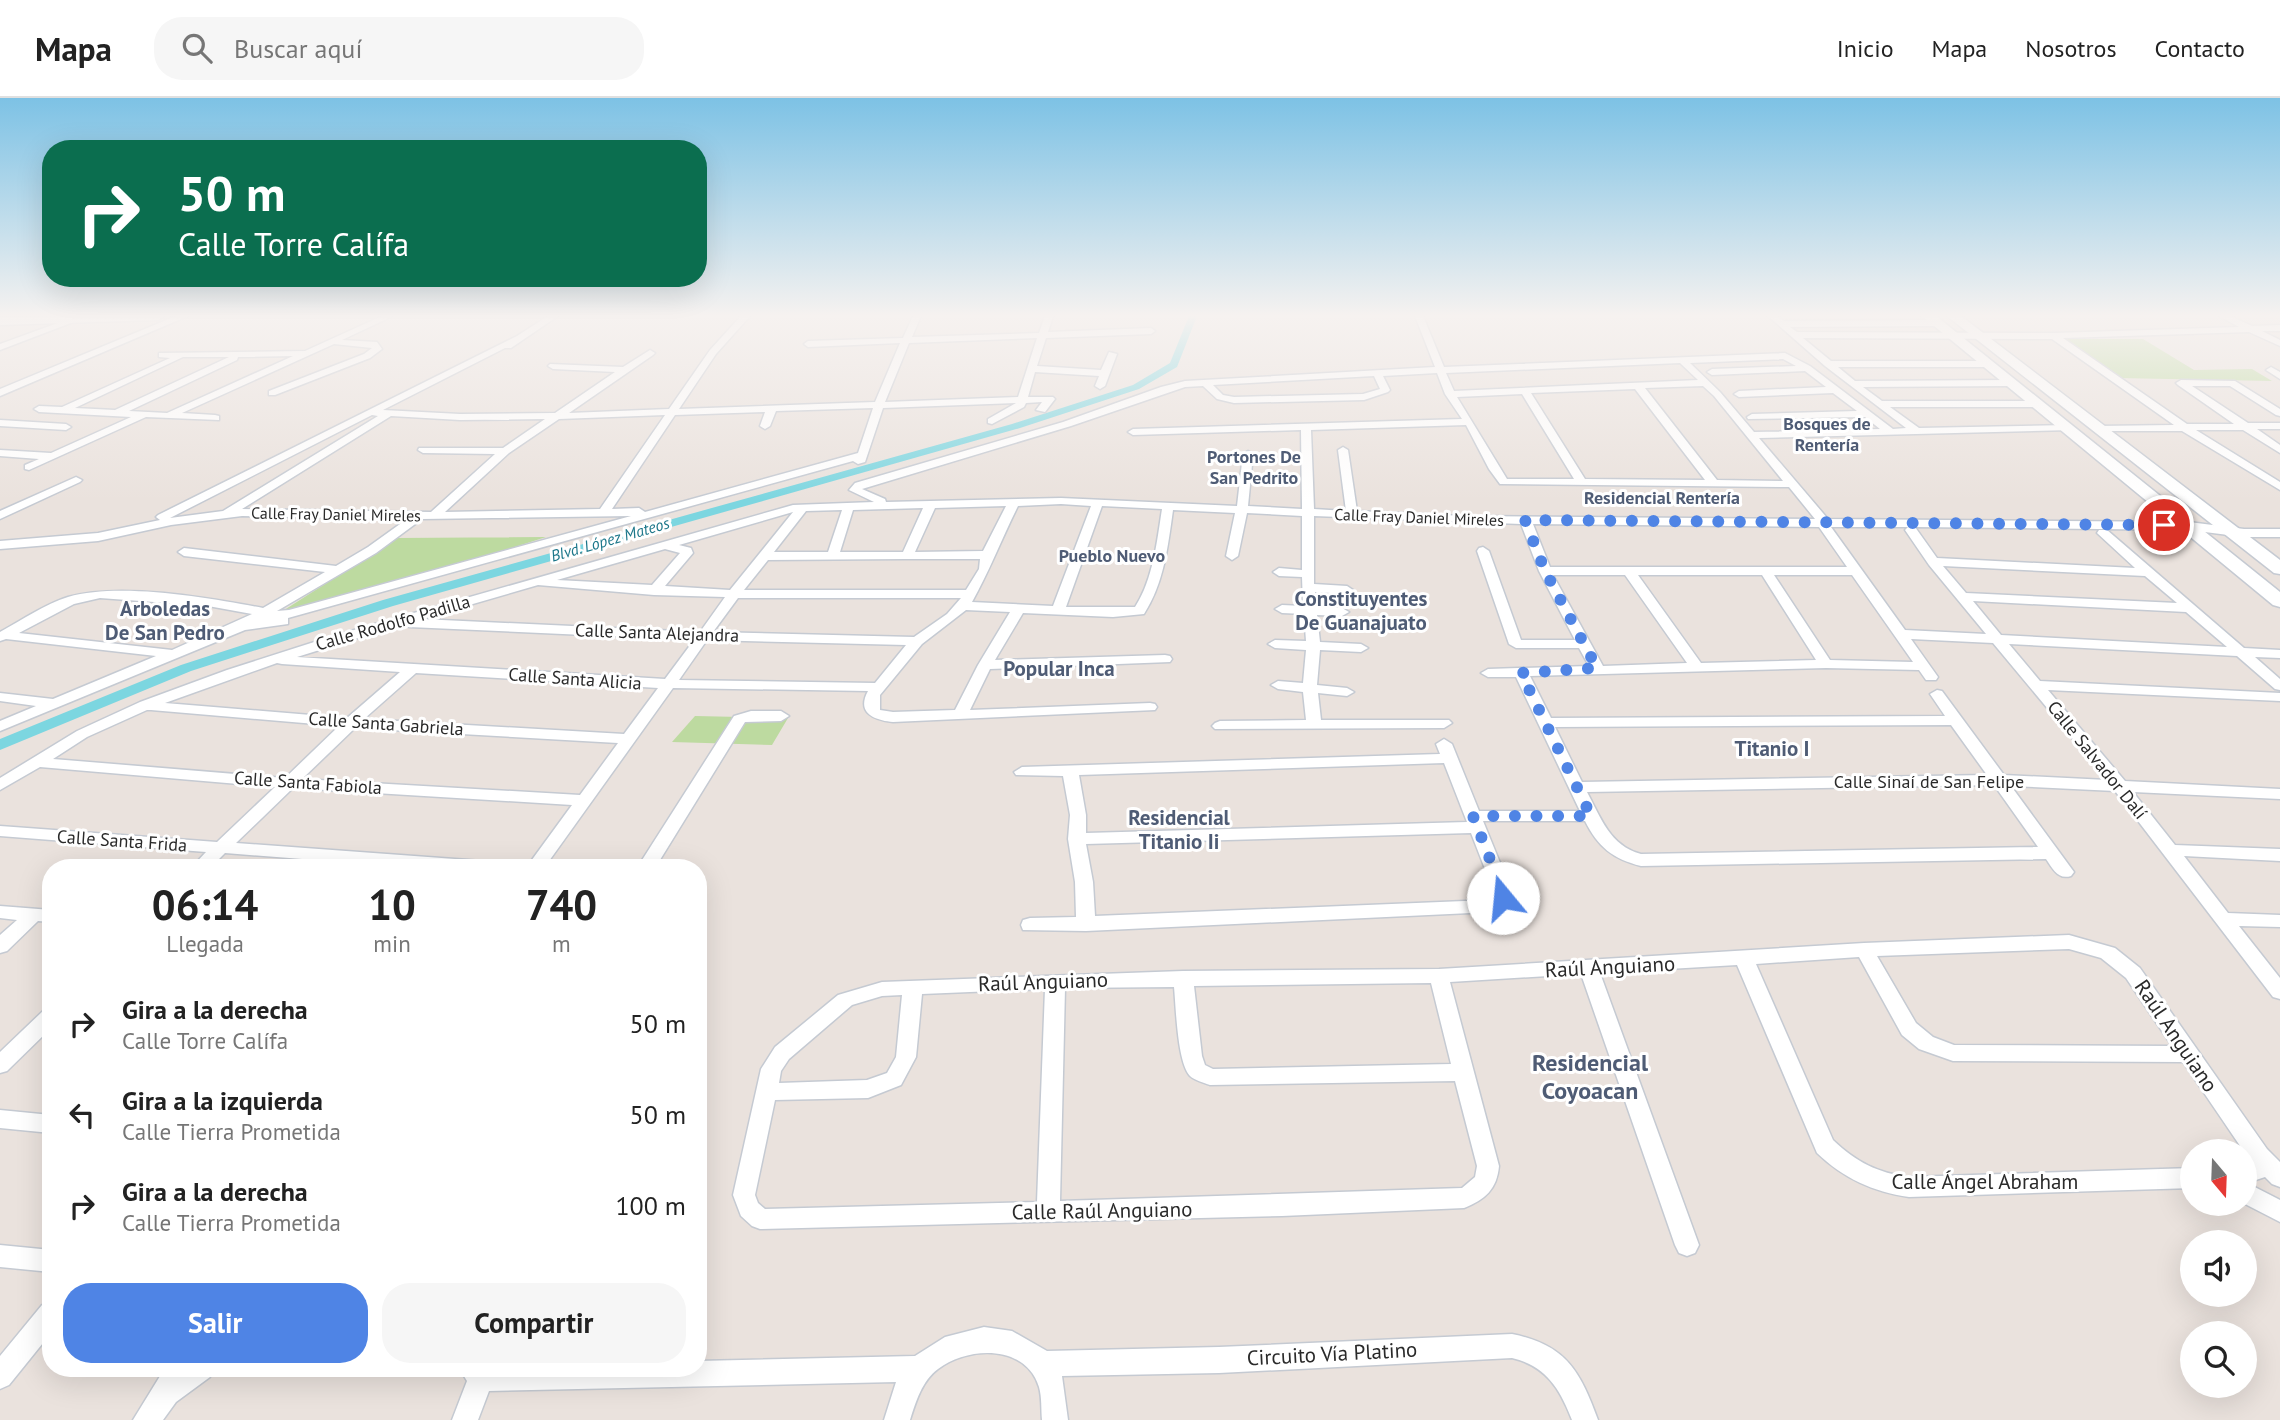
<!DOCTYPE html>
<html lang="es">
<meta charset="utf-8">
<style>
:root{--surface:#fff;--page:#f6f6f6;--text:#222;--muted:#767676;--line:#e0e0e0;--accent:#4f84e5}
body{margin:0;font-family:"PT Sans",sans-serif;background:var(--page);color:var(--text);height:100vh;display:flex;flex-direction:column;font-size:26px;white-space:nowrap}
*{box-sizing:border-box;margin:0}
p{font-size:23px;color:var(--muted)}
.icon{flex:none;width:38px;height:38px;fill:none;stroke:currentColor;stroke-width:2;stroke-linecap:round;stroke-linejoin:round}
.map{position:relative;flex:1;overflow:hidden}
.sheet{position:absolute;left:42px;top:761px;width:665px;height:518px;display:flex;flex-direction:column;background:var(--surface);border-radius:28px;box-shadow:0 7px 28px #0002}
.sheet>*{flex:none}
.hud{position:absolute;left:42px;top:42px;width:665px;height:147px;border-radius:28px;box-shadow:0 7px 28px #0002;background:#0b6e4f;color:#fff;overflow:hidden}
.needle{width:46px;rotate:161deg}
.fabs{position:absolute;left:2180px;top:1041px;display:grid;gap:14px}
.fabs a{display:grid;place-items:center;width:77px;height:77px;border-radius:50%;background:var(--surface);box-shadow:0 7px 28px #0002;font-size:35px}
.pin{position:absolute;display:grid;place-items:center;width:60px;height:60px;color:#fff;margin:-30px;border:4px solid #fff;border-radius:50%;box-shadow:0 2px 7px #0007}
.me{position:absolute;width:77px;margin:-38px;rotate:343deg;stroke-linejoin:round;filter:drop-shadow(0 0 5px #0008)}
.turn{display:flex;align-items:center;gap:24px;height:147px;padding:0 21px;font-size:32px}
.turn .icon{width:91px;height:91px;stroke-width:2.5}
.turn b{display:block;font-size:49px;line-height:60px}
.eta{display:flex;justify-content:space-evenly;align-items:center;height:119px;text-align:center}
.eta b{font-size:42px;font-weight:800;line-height:49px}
.primary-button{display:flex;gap:14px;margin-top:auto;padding:14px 21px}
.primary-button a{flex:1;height:80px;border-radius:28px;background:var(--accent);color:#fff;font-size:28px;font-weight:800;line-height:80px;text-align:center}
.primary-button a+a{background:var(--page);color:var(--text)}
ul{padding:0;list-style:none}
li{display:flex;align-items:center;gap:21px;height:91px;padding:0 21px}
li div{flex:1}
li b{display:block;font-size:26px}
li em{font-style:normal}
header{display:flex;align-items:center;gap:42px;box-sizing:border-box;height:98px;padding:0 35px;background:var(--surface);border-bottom:2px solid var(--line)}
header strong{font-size:33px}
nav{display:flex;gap:38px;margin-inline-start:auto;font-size:24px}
.search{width:490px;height:63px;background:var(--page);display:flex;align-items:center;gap:18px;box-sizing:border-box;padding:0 24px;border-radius:28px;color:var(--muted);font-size:26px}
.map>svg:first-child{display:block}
.green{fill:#bddaa0}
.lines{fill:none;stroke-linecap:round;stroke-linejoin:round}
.canal{fill:#7cd6e0;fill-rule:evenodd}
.minor-casing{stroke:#c5cad2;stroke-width:3}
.secondary-casing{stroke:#c5cad2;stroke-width:3}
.minor{fill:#fff;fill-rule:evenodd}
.secondary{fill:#fff;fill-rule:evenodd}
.route{stroke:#4f84e5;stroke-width:12;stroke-dasharray:0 21.6}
.labels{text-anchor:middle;stroke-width:6;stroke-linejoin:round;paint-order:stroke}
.far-street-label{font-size:16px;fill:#2a2a2a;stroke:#fff}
.far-water-label{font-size:16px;font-style:italic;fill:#1d778a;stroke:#fff}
.far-quarter-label{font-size:18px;font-weight:bold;fill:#4f5c75;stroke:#fff}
.street-label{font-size:18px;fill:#2a2a2a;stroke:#fff}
.quarter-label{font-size:21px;font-weight:bold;fill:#4f5c75;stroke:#fff}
.near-street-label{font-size:21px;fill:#2a2a2a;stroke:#fff}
.near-quarter-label{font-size:24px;font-weight:bold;fill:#4f5c75;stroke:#fff}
</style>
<header>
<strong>Mapa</strong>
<div class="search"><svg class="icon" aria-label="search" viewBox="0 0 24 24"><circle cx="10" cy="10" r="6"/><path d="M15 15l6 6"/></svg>Buscar aquí</div>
<nav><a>Inicio</a><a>Mapa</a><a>Nosotros</a><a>Contacto</a></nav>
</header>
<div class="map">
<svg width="2280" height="1322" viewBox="0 0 2280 1322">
<rect width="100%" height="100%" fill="#eae2dd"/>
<path class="green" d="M2062,241H2143L2194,272L2252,271L2272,283L2117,280Z
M546,439L429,477L278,516L397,440Z
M695,618L788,620L772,647L672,644Z"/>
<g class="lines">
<path class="canal" d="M1189,218H1197L1177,269L1139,291L1020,330L393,508L191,573L0,652V641L181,567L383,502L1012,326L1133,287L1170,265Z"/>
<defs>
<path id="minor" d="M77,218H89L0,252V246Z
M176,218H188L0,298V291Z
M382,218H393L342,242L377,244L382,251L370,260L275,297H269V293L364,256L372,250L334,246L182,315L215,317L219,318V322L146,319L29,372L25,371V367L39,361L0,358V352L51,355L131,319L39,314L34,311L39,308L62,309L170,260L159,259V255L305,253ZM293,258L167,315L129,313L237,262L238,259ZM183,259H229L115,312L75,310Z
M548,218H558L511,250H505L383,312L460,316L555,315L615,274L553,271L548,268L550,266L623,269L650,252L655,255L653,257L569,315L669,311L710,252L741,218H750L716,256L679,311L875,304L900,245L808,249L804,246L808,243L903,240L913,218H921L912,239L1039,235L1045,218H1053L1048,234L1151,230L1155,233L1151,236L1046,240L1037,268L1101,272L1109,254L1117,256L1105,288L1100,291L1095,288L1099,278L1035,274L1028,299H1053L1055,301L1045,314L1036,312L1042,304L1026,305L1024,309L992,326L988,325V321L1016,305L883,310L865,364L858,366L853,363L288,520V526L245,532L0,633V623L36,608L0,603V595L53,601L156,558L6,541L0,543V534C22,522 45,506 68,499C121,484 208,500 263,510L325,474L184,458L178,454L184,450L336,468L368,449L407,421L242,418L171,427L98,443L0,451V443L98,435L160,422L156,419L158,417L517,238ZM1037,240L1018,299L885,304L909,245ZM873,310L858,355L645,414L639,410L612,411L675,317L765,314L760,328L765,331L770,328L776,313ZM372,317L378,318L223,413L170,420ZM665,317L600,411L445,414L509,355L559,321ZM391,318L460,322L545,321L503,350H419L418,352L423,355L495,356L431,414L242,411ZM631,418L289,512L277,513L376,455L422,421ZM100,500L208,508L252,516L172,552L19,535L74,506Z
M1415,218H1423L1444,269L1785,255L1810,268L1893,331L1906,330L1825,268L1768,218H1777L1784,223L1937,222L1941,225L1937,228L1790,229L1797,234L2054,235L2239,229L2219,218H2230L2252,228L2280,227V233H2262L2280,242V248L2249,234L2063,240L2187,326H2234L2178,287L2176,285L2181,282L2235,283L2280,311V318L2276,317L2230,288H2192L2248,325H2280V331H2257L2280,347V355L2243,332H2196L2280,384V392L2182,333H2094V329L2098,328L2174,327L2052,241L1803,240L1831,263H1987L1992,266L1987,269H1838L1855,283L2011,282L2016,285L2011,288L1863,289L1882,303H2037L2042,306L2037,309H1890L1919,330L2068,327L2072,328V332L1759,340L1828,421L2189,424L2244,431H2280V439H2244L2189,432L1915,429L1937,460L2135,470L2097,435L2099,432H2107L2244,550L2280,552V560L2255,559L2280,581V592L2275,591L2237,558L2009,546L2040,583L2280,595V603L2048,592L2125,683L2280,691V701L2133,694L2175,747L2280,751V763L2184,758L2228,815L2280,817V829L2239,828L2280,880V901L2273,899L2115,693L2011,688L2074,774L2071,778C2058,782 2053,771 2046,761L1641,768C1613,761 1598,749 1585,723H1483L1512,794L1507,807L1492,814L1086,833L1023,832L1021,827L1023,822L1030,820L1076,819L1075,784L1068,741L1070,717L1063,678L1016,677L1014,674L1022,669L1440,656L1436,646L1444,641L1452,646L1479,713H1580L1516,579H1488L1481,575L1488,571L1589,568L1579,550H1516L1509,546L1477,453L1479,450L1483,449L1489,453L1521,542H1575L1539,473L1521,426L1314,418V486L1347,488L1353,492L1347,496L1315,494L1316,509L1342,510L1349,514L1342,518L1317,517L1320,544L1361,546L1368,550L1361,554L1320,552L1317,587L1347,590L1354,594L1347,598L1318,595L1321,622H1449L1452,625L1444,630L1215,631L1212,628L1215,625L1220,623L1306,622L1303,594L1278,591L1271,587L1278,583L1303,585L1306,552L1275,550L1268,546L1275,542L1306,543L1304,516L1282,515L1275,511L1282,507L1303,508L1302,479L1279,478L1273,474L1279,470L1302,472V418L1247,415L1238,458L1232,462L1226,458L1235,415L1173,412C1168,448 1164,485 1144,516L1113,519L1023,515L995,562L1165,557L1170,558L1172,561L1170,564L990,571L970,612L1150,605L1155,606L1157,609L1155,612L893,624C874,622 856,615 868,593L673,590L544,770H526L572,707L293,690L236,745L496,764L502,766L505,770H418L225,755L210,770H191L206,754L0,738V728L217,744L275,689L40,669L0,692V680L77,633L140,604L227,572L333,538L793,407L874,404L849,392L855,385L1063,324L1161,289L1185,283L1435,269ZM1783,261L1796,268L1712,271L1707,274L1712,277L1805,273L1826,289L1739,293L1734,296L1739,299L1833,295L1857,313L1752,316L1747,319L1748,321L1865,319L1880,331L1754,334L1720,294L1690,265ZM1680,265L1698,282L1454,293L1446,275ZM1437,275L1445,296L1462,321L1133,331L1128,334L1133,337L1301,332L1302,411L1248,408L1253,356L1248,353L1243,356L1237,408L1061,400L886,404L885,401L862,391L1071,328L1185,289L1203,288L1217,301L1234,305L1364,302L1388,294L1390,292L1383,278ZM1374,278L1380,291L1363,296L1234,299L1223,297L1213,287ZM1703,288L1714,298L1783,383L1717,382L1645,290ZM1635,291L1705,382L1585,381L1531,295ZM1522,296L1574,381H1507L1457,299ZM1466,327L1489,371L1500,386L1789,389L1815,421L1464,418L1357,413L1348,352L1343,349L1338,352L1346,413L1314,411L1311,332ZM1061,406L1091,408L1053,508L972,504C989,474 1002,440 1018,408ZM1006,408L983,453L915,454L935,410ZM1102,408L1162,411C1157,443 1153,482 1135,509H1066ZM923,410L903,454H840L853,412ZM842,412L828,454H774L806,413ZM793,414L730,492L665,488L693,455L691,450L679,447ZM1533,426L1819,429L1847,469H1550ZM1831,429H1908L1905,432L1929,467L1986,536L1905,532ZM665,451L680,455L652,487L557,482ZM904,461H980L979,471L966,492H744L768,462ZM1943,468L2145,478L2177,505L1966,495ZM1553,477H1625L1687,565L1603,568ZM1638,477H1762L1816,562L1701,565ZM1774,477H1852L1913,564L1830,562ZM538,487L654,497L725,499L700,534L421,521ZM738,500H961L947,516L914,539L713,534ZM1973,503L2186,514L2227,549L2001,537ZM966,512L1010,514L978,567L955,612L893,614L880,612V597L922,546ZM403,526L409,529L694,542L665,581L297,559ZM1911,541L1993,545L2107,682L2004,677L1942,593L1937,592L1930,596L1945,618L1551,620L1530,578L1826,570L1919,572L1926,582H1936L1938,579ZM707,542L906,547L875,585L679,582ZM277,565L282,566L400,574L347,620L165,605ZM416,575L658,590L624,636L364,621ZM147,612H151L339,628L285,680L53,661L87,639ZM1951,627L1987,677L1582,684L1555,629ZM355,630L618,645L580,697L302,681ZM1444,665L1467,724L1086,735V717L1079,677ZM1994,687L2038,749L1641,756C1610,748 1601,720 1587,694ZM1471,735L1494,794L1493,800L1489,802L1095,818L1093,784L1086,746Z
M2271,269L2280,274V281L2266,272Z
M0,322L66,326L71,329L66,332L0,328Z
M76,379L82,382L80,384L0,421V413Z
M751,613H781L789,618L781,623L745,624L655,770H637L734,618Z
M0,808L51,812V824L38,823L7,853L0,855V837L17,822L0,820Z
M2069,837L2115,850L2140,870L2267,1051L2280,1064V1089L2272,1086L2265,1079L2247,1085L2280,1102V1124L2245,1106V1066L2251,1064L2183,964L1953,963L1919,951L1902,937L1859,859L1756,866L1833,1042C1856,1064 1878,1075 1909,1079L2193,1070V1090L1909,1099C1873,1094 1843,1080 1817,1055L1737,867L1600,875L1699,1147L1695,1155L1687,1158L1679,1155L1675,1147L1581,876L1450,884L1499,1068C1497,1091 1485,1102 1464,1110L1282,1118L760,1131L752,1128L741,1118L733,1097L761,971L775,949L838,897L882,884L1183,873L1439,871L1864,845ZM2069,851L2101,860L2126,880L2172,948L1954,947L1933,939L1916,925L1877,858ZM1431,885L1451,966L1213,971L1205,967L1202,958L1194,888ZM1174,889C1176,908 1177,964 1190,978C1194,982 1204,985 1210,987L1455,983L1477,1068L1475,1079L1462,1090L1060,1103L1065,890ZM1045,891L1037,1104L765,1111L758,1105L755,1097L775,1002L868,1000L901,987L916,959L922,896ZM902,897L896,959L887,975L867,982L779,985L781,973L789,961L852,907L882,898Z
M51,909V930L7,973L0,975V954L44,912Z
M0,1012L51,1017V1035L0,1030Z
M0,1147L51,1152V1174L0,1169Z
M51,1203V1235L9,1287L0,1291V1258L42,1207Z
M984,1229L1012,1233L1047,1253L1219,1249L1512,1236C1566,1247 1580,1273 1598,1322H1572C1560,1291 1546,1268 1512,1260L1219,1275L1062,1278L1068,1322H1042C1041,1312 1042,1299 1039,1289C1026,1246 968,1248 938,1271C922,1283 916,1303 910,1322H884L896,1284L489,1293L478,1322H452L467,1283L459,1270H698V1263L915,1258L945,1239Z
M165,1270H214L210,1279L176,1304L163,1322H133Z"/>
<path id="secondary" d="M164,218L158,222L0,227V219Z
M1922,218H1936L2280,494V509L2273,507Z
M1947,218H1961L2280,462V476L2274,475Z"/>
</defs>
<use href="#minor" class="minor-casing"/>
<use href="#secondary" class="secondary-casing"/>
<use href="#minor" class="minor"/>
<use href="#secondary" class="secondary"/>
</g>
<linearGradient id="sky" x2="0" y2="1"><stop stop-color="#7dc2e5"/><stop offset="0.54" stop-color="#f6f2f0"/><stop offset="1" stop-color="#f6f2f0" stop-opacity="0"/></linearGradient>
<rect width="2280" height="403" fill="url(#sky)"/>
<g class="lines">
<path class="route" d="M1503,800V794L1473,718H1591L1521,575L1597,570L1545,473L1525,422L2164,427"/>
</g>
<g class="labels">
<g class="far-street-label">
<text transform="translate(336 416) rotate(1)" y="6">Calle Fray Daniel Mireles</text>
<text transform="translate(1419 419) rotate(2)" y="6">Calle Fray Daniel Mireles</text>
</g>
<g class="far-water-label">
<text transform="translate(610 441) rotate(-16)" y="6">Blvd. López Mateos</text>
</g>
<g class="far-quarter-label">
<text x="1827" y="332">Bosques de<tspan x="1827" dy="21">Rentería</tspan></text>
<text x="1254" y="365">Portones De<tspan x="1254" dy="21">San Pedrito</tspan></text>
<text x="1662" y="406">Residencial Rentería</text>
<text x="1112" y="464">Pueblo Nuevo</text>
</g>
<g class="street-label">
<text transform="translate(393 525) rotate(-16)" y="6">Calle Rodolfo Padilla</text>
<text transform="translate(657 535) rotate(2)" y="6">Calle Santa Alejandra</text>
<text transform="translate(575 581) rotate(4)" y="6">Calle Santa Alicia</text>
<text transform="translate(386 626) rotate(4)" y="6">Calle Santa Gabriela</text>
<text transform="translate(2097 662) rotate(51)" y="6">Calle Salvador Dalí</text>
<text x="1929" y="690">Calle Sinaí de San Felipe</text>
<text transform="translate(308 685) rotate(4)" y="6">Calle Santa Fabiola</text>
<text transform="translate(122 743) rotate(4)" y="6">Calle Santa Frida</text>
</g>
<g class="quarter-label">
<text x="1361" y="508">Constituyentes<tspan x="1361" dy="24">De Guanajuato</tspan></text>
<text x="165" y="518">Arboledas<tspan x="165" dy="24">De San Pedro</tspan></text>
<text x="1059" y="578">Popular Inca</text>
<text x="1772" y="658">Titanio I</text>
<text x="1179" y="727">Residencial<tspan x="1179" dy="24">Titanio Ii</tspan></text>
</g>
<g class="near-street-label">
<text transform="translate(1610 869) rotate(-3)" y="7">Raúl Anguiano</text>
<text transform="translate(1043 884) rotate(-2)" y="7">Raúl Anguiano</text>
<text transform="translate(2176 938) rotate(56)" y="7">Raúl Anguiano</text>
<text x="1985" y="1091">Calle Ángel Abraham</text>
<text transform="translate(1102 1113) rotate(-1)" y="7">Calle Raúl Anguiano</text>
<text transform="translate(1332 1256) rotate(-3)" y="7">Circuito Vía Platino</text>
</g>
<g class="near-quarter-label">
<text x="1590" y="973">Residencial<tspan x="1590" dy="28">Coyoacan</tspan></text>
</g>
</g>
</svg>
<div class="fabs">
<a><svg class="needle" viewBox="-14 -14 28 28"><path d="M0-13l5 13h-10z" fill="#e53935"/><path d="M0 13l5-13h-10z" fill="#767676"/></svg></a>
<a><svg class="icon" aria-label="sound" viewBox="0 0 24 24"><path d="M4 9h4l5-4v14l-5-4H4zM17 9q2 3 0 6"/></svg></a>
<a><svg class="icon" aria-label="search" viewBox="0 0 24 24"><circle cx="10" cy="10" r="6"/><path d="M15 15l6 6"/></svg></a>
</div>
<div class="pin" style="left:2164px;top:427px;background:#d93025"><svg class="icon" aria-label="arrive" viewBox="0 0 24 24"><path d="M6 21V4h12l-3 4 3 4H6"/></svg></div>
<svg class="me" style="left:1503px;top:800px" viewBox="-20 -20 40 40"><circle r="19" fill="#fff"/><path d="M0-13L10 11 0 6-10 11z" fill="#4f84e5"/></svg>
<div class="hud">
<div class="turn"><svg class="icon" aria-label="right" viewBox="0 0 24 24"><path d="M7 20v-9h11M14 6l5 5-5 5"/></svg><div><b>50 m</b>Calle Torre Calífa</div></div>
</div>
<section class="sheet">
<div class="eta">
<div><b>06:14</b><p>Llegada</p></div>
<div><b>10</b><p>min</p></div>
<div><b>740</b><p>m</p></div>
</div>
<ul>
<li><svg class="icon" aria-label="right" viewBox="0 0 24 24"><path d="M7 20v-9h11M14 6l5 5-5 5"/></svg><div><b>Gira a la derecha</b><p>Calle Torre Calífa</p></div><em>50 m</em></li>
<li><svg class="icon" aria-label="left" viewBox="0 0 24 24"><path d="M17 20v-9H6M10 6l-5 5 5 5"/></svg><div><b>Gira a la izquierda</b><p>Calle Tierra Prometida</p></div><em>50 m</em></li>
<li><svg class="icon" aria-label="right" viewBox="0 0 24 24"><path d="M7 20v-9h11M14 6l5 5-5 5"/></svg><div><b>Gira a la derecha</b><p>Calle Tierra Prometida</p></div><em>100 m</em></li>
</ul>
<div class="primary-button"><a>Salir</a><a>Compartir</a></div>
</section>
</div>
